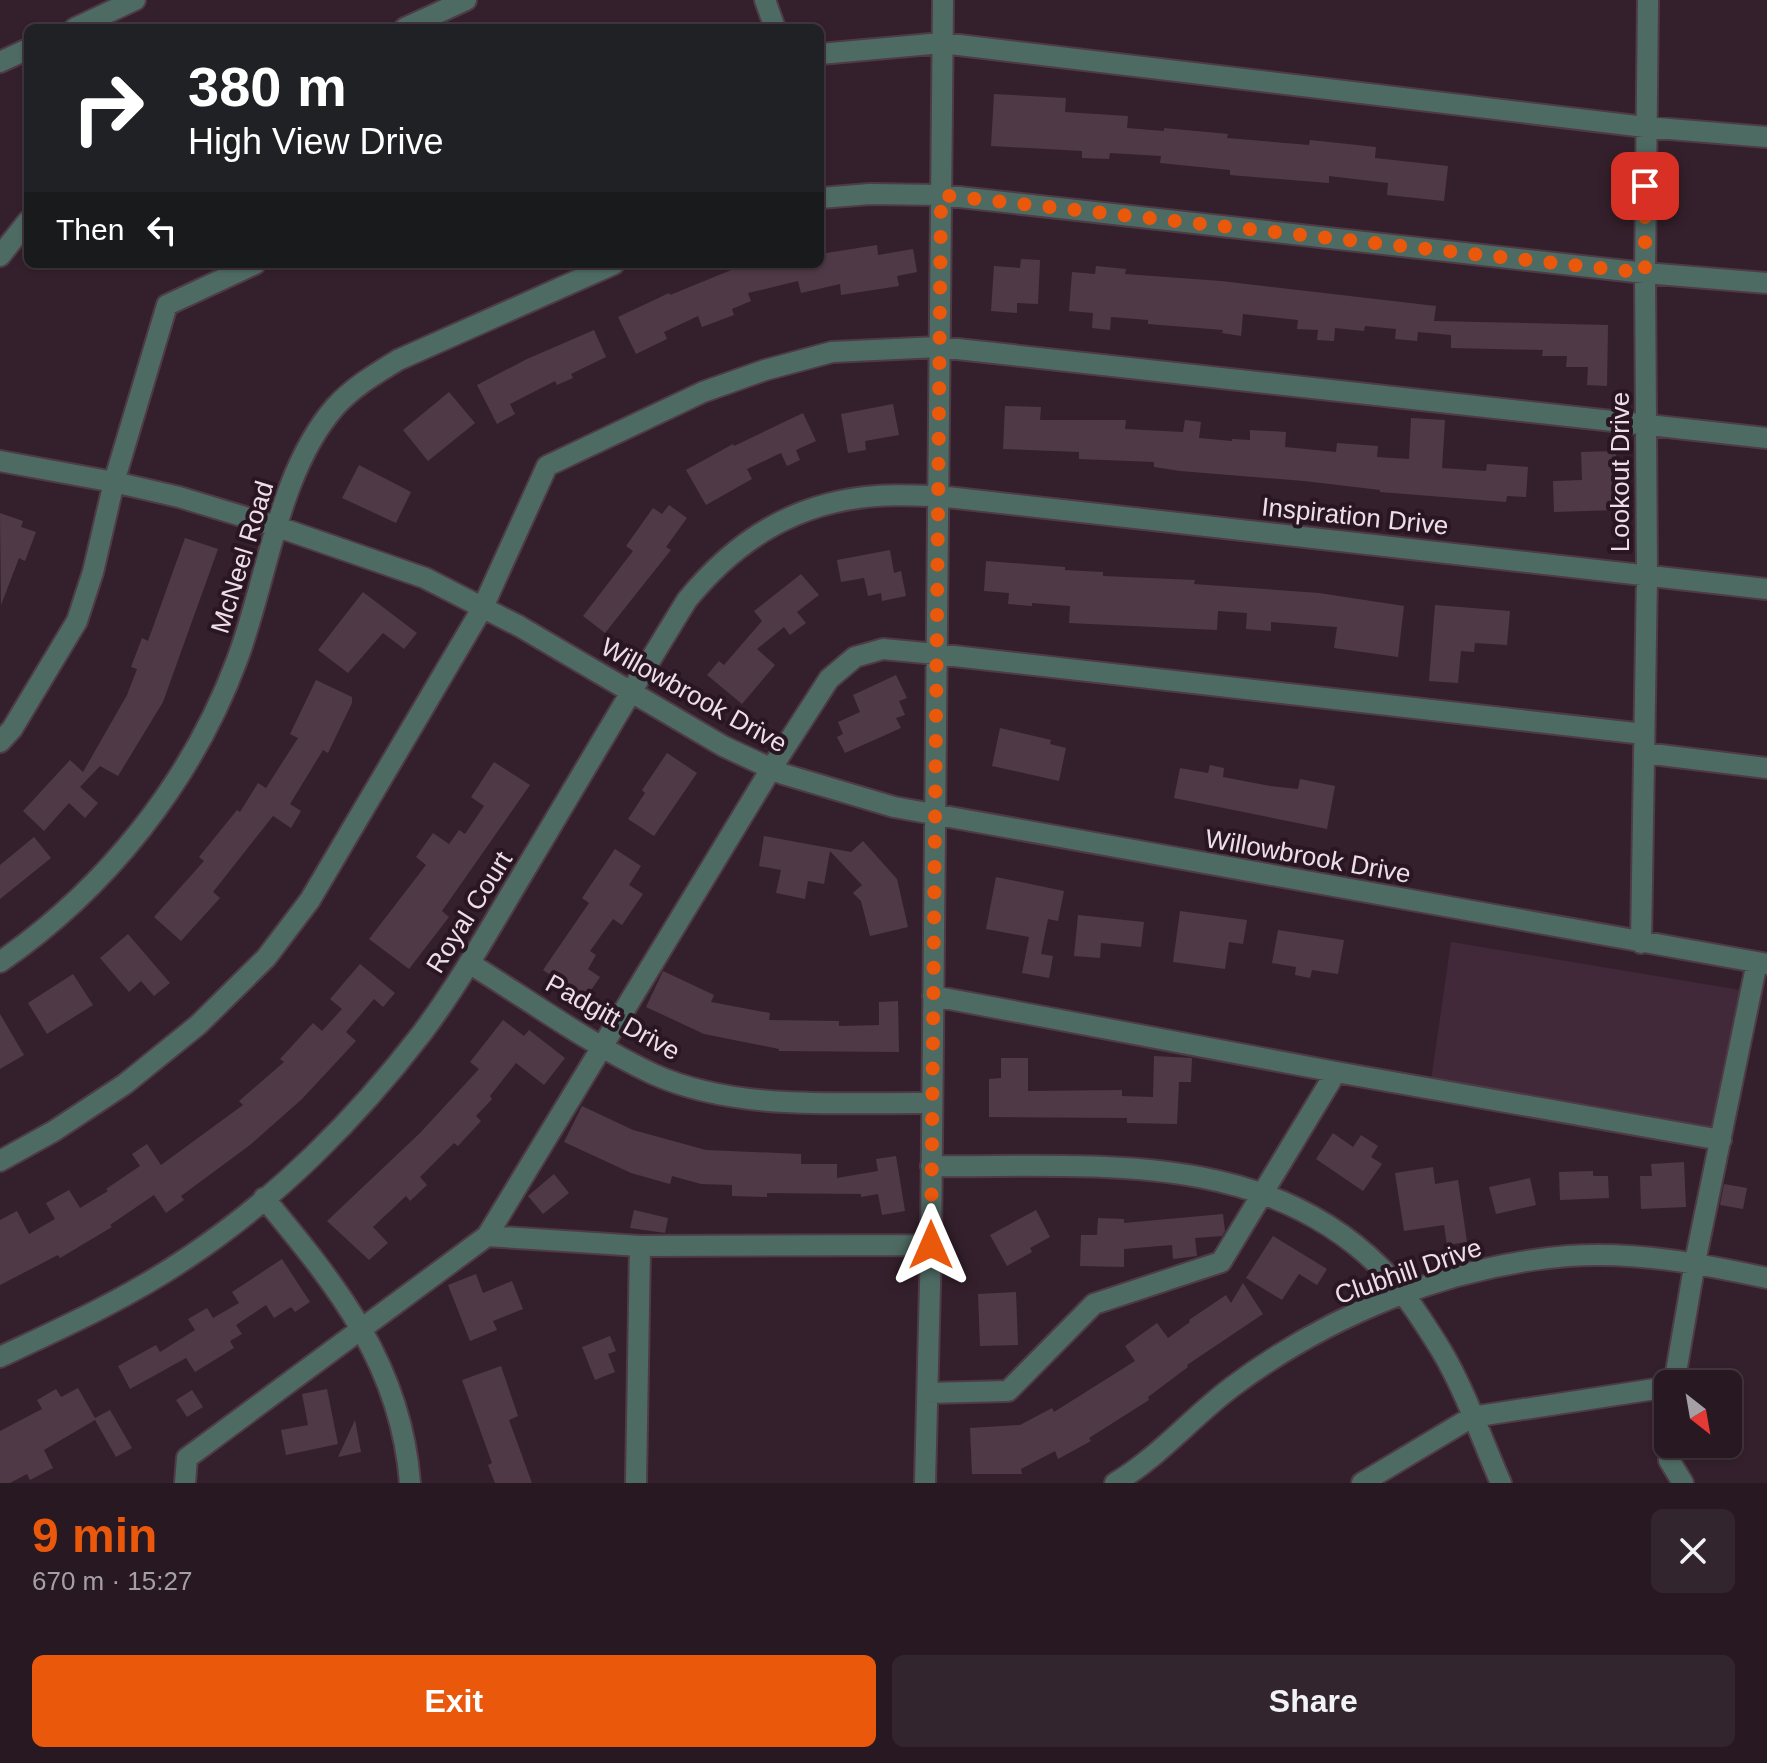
<!DOCTYPE html>
<meta charset="utf-8">
<style>
:root{--surface:#271821;--page:#33252e;--text:#f1f3f6;--muted:#a4a0a5;--line:#43373f;--accent:#ea580c}
body{margin:0;font-family:Helvetica,sans-serif;background:var(--page);color:var(--text);height:100vh;display:flex;flex-direction:column;font-size:30px;white-space:nowrap}
*{box-sizing:border-box;margin:0}
p{font-size:26px;color:var(--muted)}
.icon{flex:none;width:44px;height:44px;fill:none;stroke:currentColor;stroke-width:2;stroke-linecap:round;stroke-linejoin:round}
.map{position:relative;height:1483px;overflow:hidden}
.side{display:flex;flex-direction:column;background:var(--surface);flex:1}
.side>*{flex:none}
.banner{position:absolute;left:24px;top:24px;width:800px;height:244px;border-radius:12px;box-shadow:0 2px 6px #0004,0 0 0 2px var(--line);background:#202124;color:#fff;overflow:hidden}
.needle{width:52px;rotate:149deg}
.controls{position:absolute;left:1654px;top:1370px;display:grid;gap:16px}
.controls a{display:grid;place-items:center;width:88px;height:88px;border-radius:12px;background:var(--surface);box-shadow:0 2px 6px #0004,0 0 0 2px var(--line);font-size:40px}
.pin{position:absolute;display:grid;place-items:center;width:68px;height:68px;color:#fff;margin:-34px;border-radius:16px;box-shadow:0 4px 12px #0006}
.me{position:absolute;width:88px;margin:-44px;rotate:0deg;stroke-linejoin:round;filter:drop-shadow(0 0 6px #0008)}
.turn{display:flex;align-items:center;gap:28px;height:168px;padding:0 32px;font-size:36px}
.turn .icon{width:104px;height:104px;stroke-width:2.5}
.turn b{display:block;font-size:56px;line-height:68px}
.then{display:flex;align-items:center;height:76px;padding:0 32px;background:#0003;gap:16px;font-size:30px}
.round{display:grid;place-items:center;flex:none;width:84px;height:84px;border-radius:12px;background:var(--page)}
.summary{display:flex;align-items:center;justify-content:space-between;height:136px;padding:0 32px}
h1{font-size:48px;font-weight:700;line-height:60px;color:var(--accent)}
.button{display:flex;gap:16px;margin-top:auto;padding:16px 32px}
.button a{flex:1;height:92px;border-radius:12px;background:var(--accent);color:#fff;font-size:32px;font-weight:700;line-height:92px;text-align:center}
.button a+a{background:var(--page);color:var(--text)}
.map>svg:first-child{display:block}
.built{fill:#422939}
.building{fill:#4f3946}
.lines{fill:none;stroke-linecap:round;stroke-linejoin:round}
.minor-casing{stroke:#4e3b46;stroke-width:24}
.minor{stroke:#4e6b63;stroke-width:20}
.route{stroke:#ea580c;stroke-width:14;stroke-dasharray:0 25.2}
.labels{text-anchor:middle;stroke-width:8;stroke-linejoin:round;paint-order:stroke}
.street-label{font-size:26px;fill:#eddfe7;stroke:#291622}
</style>
<div class="map">
<svg width="1767" height="1483" viewBox="0 0 1767 1483">
<rect width="100%" height="100%" fill="#34202c"/>
<path class="built" d="M1451,942L1740,990L1717,1129L1431,1081Z"/>
<path class="building" d="M994,94L1066,98L1065,112L1128,116L1127,128L1164,131V128L1228,134L1227,138L1309,145L1310,140L1376,147L1375,158L1448,166L1444,201L1387,195L1388,183L1329,176V183L1230,175V170L1160,163L1161,156L1110,153L1109,159L1082,158V151L991,146Z
M877,245L878,255L913,249L917,272L897,276L899,286L841,295L840,284L801,293L798,281L748,293L751,301L732,309L734,315L702,327L698,316L664,332L667,339L636,354L618,317L669,293L670,295L746,264H820V254Z
M1021,259L1040,260L1038,304L1017,303V313L991,311L994,266L1020,268Z
M1096,266L1126,269L1125,274L1221,281L1436,306L1434,321L1608,325L1607,386L1587,385L1588,367H1566L1567,356H1542L1543,350L1451,348V335L1418,332L1417,341L1395,339L1396,329L1365,326L1364,331L1335,328L1334,341L1317,340L1318,330L1297,329L1298,320L1243,314L1241,336L1222,333L1223,330L1148,324V320L1111,317L1110,330L1092,328L1093,313L1069,311L1072,272L1095,274Z
M594,330L606,357L571,374L573,378L557,385L555,381L510,404L515,414L497,424L477,385L527,359Z
M449,392L475,423L428,461L403,430Z
M893,404L899,435L865,441L866,450L848,453L841,414Z
M1005,406L1041,407L1040,420H1126L1125,429L1183,432L1185,420L1201,422L1199,438L1232,441V439L1250,440V430L1286,432L1285,447L1336,452L1337,443L1378,446L1377,457L1409,459L1411,418L1445,420L1442,468L1486,471L1487,464L1528,467L1526,497L1507,496L1506,502L1380,492V490L1304,481L1180,471L1154,467V462L1079,459V452L1003,449Z
M803,413L816,441L796,450L800,460L787,466L781,453L747,469L752,479L706,505L686,470L733,444L734,446Z
M1616,451L1618,510L1554,512L1553,481L1582,480L1581,452Z
M359,465L411,492L396,523L342,498Z
M669,505L687,518L666,547L671,550L605,633L583,616L633,551L626,546L653,508L662,514Z
M0,513L23,521L21,527L36,532L25,561L19,558L1,605Z
M185,538L218,549L163,702L118,776L100,766L80,787L98,803L85,818L69,803L44,831L23,811L70,760L83,772L127,695L137,669L131,667L142,638L148,641Z
M890,550L894,573L901,571L906,596L882,601L881,593L868,596L864,578L841,582L837,560Z
M986,561L1065,567V570L1103,572V576L1195,580L1194,584L1319,593L1404,606L1398,657L1334,648L1337,627L1271,622V631L1246,629L1247,613L1218,611L1217,630L1069,623L1070,606L1032,603V606L1008,604L1009,593L984,591Z
M801,574L819,595L797,612L806,623L790,635L784,627L757,649L775,665L742,704L707,675L719,661L724,665L762,621L754,611Z
M363,592L417,633L404,649L383,633L348,673L318,650Z
M1435,605L1510,611L1507,645L1475,643L1474,652L1461,651L1458,683L1429,681Z
M896,675L907,698L899,701L905,715L896,718L901,728L845,753L837,737L843,734L838,722L860,712L853,695Z
M316,680L352,697V703L328,753L323,750L290,804L301,811L291,828L273,816L213,892L220,898L181,941L154,917L204,861L199,857L237,810L240,812L258,783L266,788L298,738L290,734Z
M1000,728L1051,740L1050,744L1066,748L1059,781L992,766Z
M667,753L697,773L654,836L628,819L645,793L642,790Z
M494,762L530,785L442,911L449,917L409,969L369,939L426,865L416,857L433,833L449,844L459,830L465,834L484,806L471,797Z
M1210,765L1224,768L1223,777L1270,786L1298,789L1300,779L1335,786L1327,829L1174,798L1180,768L1208,773Z
M764,836L851,852L863,841L897,879L908,927L870,936L861,901L853,893L862,885L830,851L824,884L808,881L805,899L776,893L781,870L759,866Z
M34,837L51,858L0,899V865Z
M615,849L641,866L629,885L643,894L622,925L613,919L590,951L596,955L588,969L600,977L585,999L543,970L589,903L582,898Z
M996,877L1064,891L1058,921L1048,919L1041,954L1053,956L1049,978L1022,973L1029,937L986,929Z
M1180,911L1247,920L1243,944L1229,942L1225,969L1173,962Z
M1078,915L1144,922L1141,947L1101,943L1100,958L1074,956Z
M1278,930L1344,940L1338,974L1312,970L1310,978L1295,975L1296,967L1272,963Z
M128,934L170,983L154,996L141,981L129,992L100,958Z
M360,964L395,993L383,1007L374,999L346,1032L356,1041L302,1099L250,1145L181,1196L184,1200L166,1213L154,1195L110,1225L112,1227L60,1258L58,1255L0,1285V1220L17,1211L29,1234L55,1219L46,1203L69,1190L80,1208L108,1191L106,1189L140,1166L132,1154L147,1144L161,1165L243,1105L239,1101L284,1062L280,1059L313,1023L322,1031L342,1009L330,999Z
M663,971L714,995L711,1002L770,1013L769,1020L839,1021V1026L879,1025V1002L898,1001L899,1052L779,1051V1049L704,1034L646,1007Z
M73,974L93,1005L47,1034L28,1003Z
M0,1014L24,1055L0,1069Z
M503,1020L524,1036L529,1030L565,1058L544,1085L516,1063L490,1096L492,1099L476,1116L481,1121L458,1146L454,1143L420,1177L427,1185L410,1201L406,1196L373,1227L388,1243L369,1260L327,1221L420,1133L479,1069L470,1062Z
M1154,1056L1192,1058L1191,1082H1179L1177,1124L1127,1123V1118L989,1117V1079L1001,1078V1058H1028V1091L1122,1090V1096L1153,1097Z
M582,1106L633,1130L706,1150L801,1154V1164H837V1178L878,1171L876,1159L896,1156L905,1211L882,1215L878,1194L861,1197V1194L767,1193V1197L732,1196V1185L701,1184L672,1176L670,1184L631,1173L564,1142Z
M1333,1133L1353,1147L1361,1135L1378,1146L1371,1157L1382,1164L1363,1191L1316,1159Z
M1684,1162L1686,1207L1641,1209L1640,1176H1652L1651,1164Z
M1433,1167L1435,1184L1458,1180L1467,1242L1447,1245L1444,1225L1404,1231L1395,1173Z
M1593,1171V1176H1608L1609,1198L1560,1200L1559,1172Z
M554,1174L569,1193L543,1214L528,1196Z
M1530,1178L1536,1205L1496,1214L1489,1187Z
M1724,1184L1747,1188L1743,1209L1720,1205Z
M634,1210L668,1218L665,1233L630,1228Z
M1036,1210L1050,1237L1030,1248L1032,1252L1007,1266L990,1235Z
M1223,1214L1225,1231L1222,1236L1195,1238L1197,1256L1173,1259L1172,1245L1124,1249V1267L1080,1266L1081,1235H1097L1098,1218L1124,1219V1223Z
M1273,1236L1327,1269L1317,1285L1299,1274L1282,1300L1246,1278Z
M282,1259L310,1302L295,1312L291,1307L274,1318L266,1305L236,1325L242,1334L230,1341L234,1348L195,1372L186,1358L130,1389L118,1366L156,1345L160,1352L195,1330L188,1319L207,1308L213,1318L239,1303L232,1292Z
M476,1274L483,1293L512,1281L523,1309L493,1321L497,1330L470,1341L448,1285Z
M1243,1283L1263,1314L1187,1365L1188,1367L1148,1397L1149,1400L1089,1438L1091,1441L1058,1459L1055,1451L1021,1469L1022,1474H972L970,1428L1020,1425L1052,1408L1054,1412L1135,1361L1125,1346L1157,1323L1168,1338L1190,1322L1189,1320L1226,1295L1231,1303Z
M1016,1292L1018,1345L980,1346L978,1294Z
M610,1336L616,1351L608,1354L615,1372L595,1380L582,1347Z
M501,1366L518,1416L509,1420L532,1483H495L488,1465L492,1463L462,1380Z
M78,1388L95,1418L110,1410L132,1448L116,1457L95,1420L44,1450L53,1468L30,1480L27,1474L10,1483H0V1431L42,1409L37,1400L56,1389L61,1397Z
M327,1389L338,1444L286,1455L281,1430L308,1425L302,1394Z
M192,1390L203,1407L187,1417L176,1400Z
M355,1420L361,1452L338,1457Z"/>
<g class="lines">
<defs>
<path id="minor" d="M765,0L775,28
M75,28L135,0
M405,28L466,0
M820,54L942,43L1645,127L1767,137
M0,62L28,49
M820,198L870,194L941,195L1645,273L1767,283
M0,256L28,221
M0,461L114,482L179,497L278,527L425,578L519,626L723,746L783,774L894,807L1767,964
M0,742L12,729L77,621L93,572L114,482L167,305L255,264
M1644,753L1767,768
M1641,943L1647,575L1645,273L1648,0
M0,962C106,889 192,781 237,660C267,581 278,472 335,407C353,387 375,374 398,360L614,264
M469,963C529,1000 589,1044 653,1074C738,1112 841,1102 932,1103
M933,996L1336,1072L1721,1140
M0,1161L54,1131L125,1084L198,1025L266,958L310,900L483,607L547,466L703,392L765,370L832,352L939,347L1767,438
M931,1166C1086,1168 1260,1147 1380,1267C1404,1291 1423,1321 1441,1350C1465,1390 1482,1440 1501,1483
M264,1198C337,1286 401,1364 410,1483
M487,1236L771,769L829,679L855,657L883,649L936,654L1644,734
M0,1357C64,1327 128,1298 187,1258C276,1199 357,1118 422,1033C458,985 488,932 519,880C575,787 630,692 687,600C737,539 796,502 876,496C896,494 917,496 938,496L1767,589
M1674,1384L1695,1262L1757,962
M928,1393L1008,1391L1094,1304L1221,1262L1336,1072
M1670,1444L1669,1460L1683,1483
M185,1483L187,1458L487,1236L640,1246L931,1245
M636,1483L640,1246
M925,1483L931,1245L943,0
M1115,1483C1159,1457 1192,1417 1232,1387C1328,1315 1448,1266 1568,1256C1636,1251 1702,1264 1767,1278
M1362,1483L1472,1417L1668,1387"/>
</defs>
<use href="#minor" class="minor-casing"/>
<use href="#minor" class="minor"/>
</g>
<g class="lines">
<path class="route" d="M931,1245L941,195L1645,273V186"/>
</g>
<g class="labels">
<g class="street-label">
<text transform="translate(1620 472) rotate(-90)" y="9">Lookout Drive</text>
<text transform="translate(1355 516) rotate(6)" y="9">Inspiration Drive</text>
<text transform="translate(242 557) rotate(-73)" y="9">McNeel Road</text>
<text transform="translate(694 695) rotate(29)" y="9">Willowbrook Drive</text>
<text transform="translate(1308 856) rotate(10)" y="9">Willowbrook Drive</text>
<text transform="translate(469 912) rotate(-58)" y="9">Royal Court</text>
<text transform="translate(613 1017) rotate(29)" y="9">Padgitt Drive</text>
<text transform="translate(1408 1271) rotate(-19)" y="9">Clubhill Drive</text>
</g>
</g>
</svg>
<div class="controls">
<a><svg class="needle" viewBox="-14 -14 28 28"><path d="M0-13l5 13h-10z" fill="#e53935"/><path d="M0 13l5-13h-10z" fill="#a4a0a5"/></svg></a>
</div>
<div class="pin" style="left:1645px;top:186px;background:#d93025"><svg class="icon" aria-label="arrive" viewBox="0 0 24 24"><path d="M6 21V4h12l-3 4 3 4H6"/></svg></div>
<svg class="me" style="left:931px;top:1245px" viewBox="-20 -20 40 40"><path d="M0-17L14 15 0 8-14 15z" fill="#ea580c" stroke="#fff" stroke-width="4"/></svg>
<div class="banner">
<div class="turn"><svg class="icon" aria-label="right" viewBox="0 0 24 24"><path d="M7 20v-9h11M14 6l5 5-5 5"/></svg><div><b>380 m</b>High View Drive</div></div>
<div class="then">Then<svg class="icon" aria-label="left" viewBox="0 0 24 24"><path d="M17 20v-9H6M10 6l-5 5 5 5"/></svg></div>
</div>
</div>
<section class="side">
<div class="summary"><div><h1>9 min</h1><p>670 m · 15:27</p></div><a class="round"><svg class="icon" aria-label="close" viewBox="0 0 24 24"><path d="M6 6l12 12M18 6L6 18"/></svg></a></div>
<div class="button"><a>Exit</a><a>Share</a></div>
</section>
